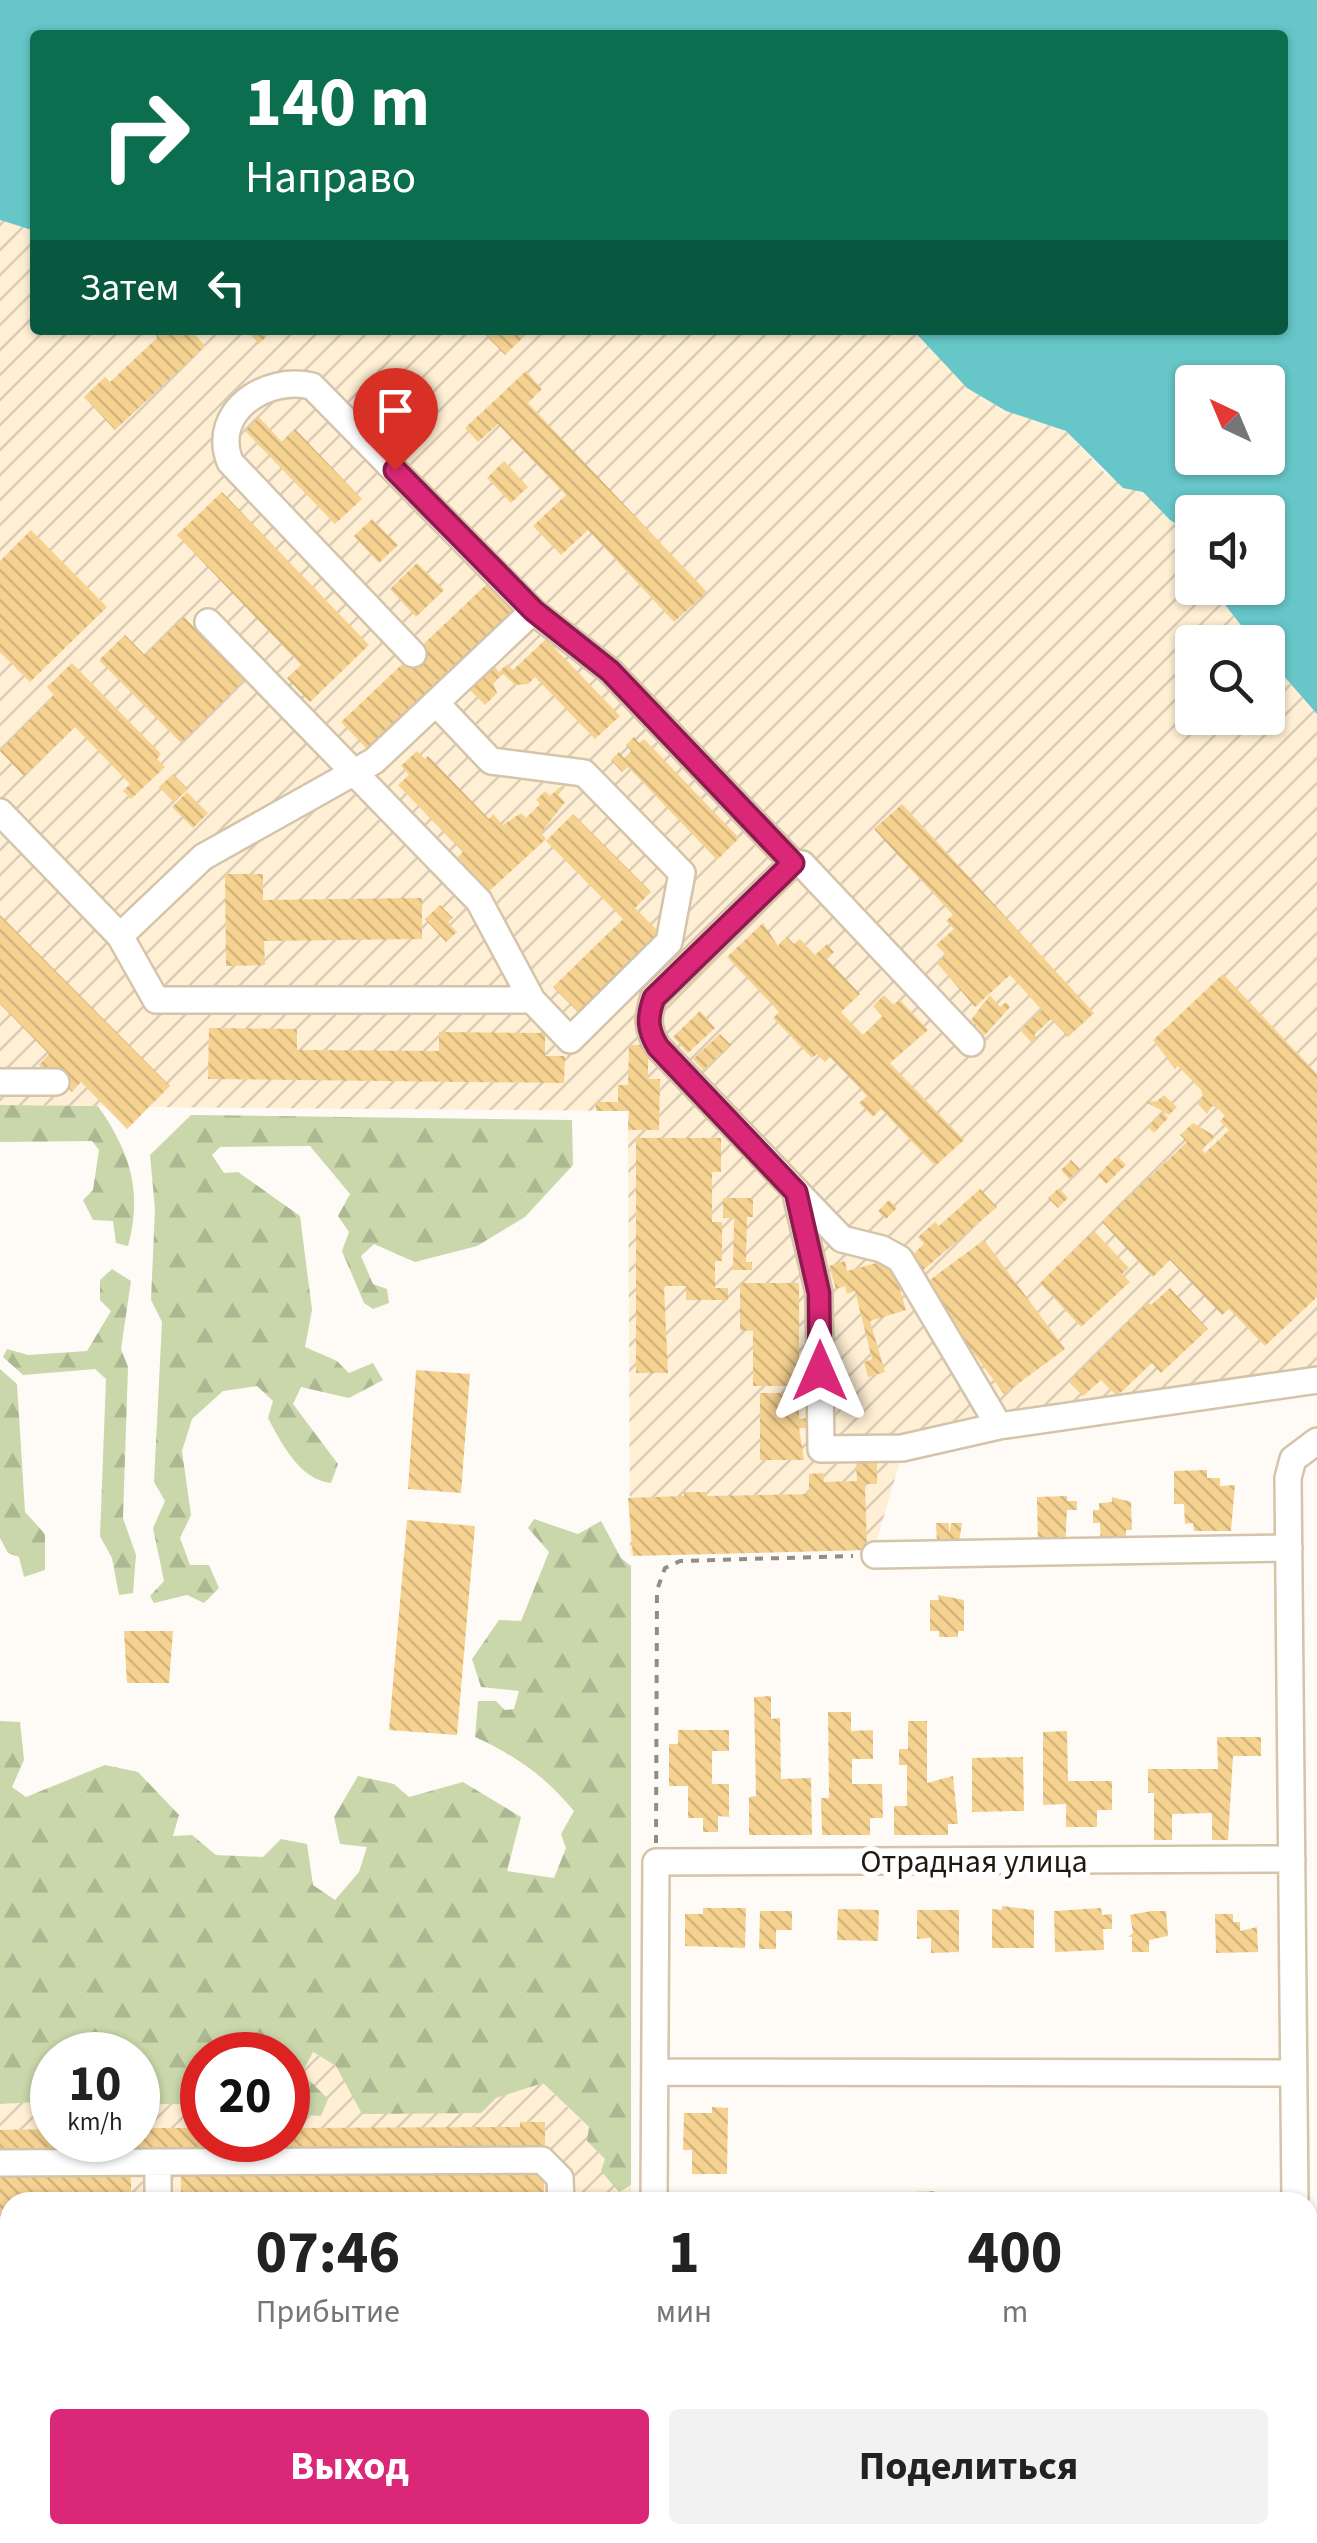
<!DOCTYPE html>
<html lang="ru">
<meta charset="utf-8">
<style>
:root{--surface:#fff;--page:#f2f2f2;--text:#222;--muted:#767676;--accent:#db2777}
body{margin:0;font-family:"Source Sans 3",sans-serif;background:var(--page);color:var(--text);height:100vh;display:flex;flex-direction:column;font-size:38px;white-space:nowrap}
*{box-sizing:border-box;margin:0}
p{font-size:32px;color:var(--muted)}
.icon{flex:none;width:55px;height:55px;fill:none;stroke:currentColor;stroke-width:2;stroke-linecap:round;stroke-linejoin:round}
.map{position:relative;flex:1;overflow:hidden}
.side{position:absolute;left:0px;top:2192px;width:1318px;height:352px;display:flex;flex-direction:column;background:var(--surface);border-radius:30px 30px 0 0;box-shadow:0 2px 8px #0004}
.side>*{flex:none}
.top-card{position:absolute;left:30px;top:30px;width:1258px;height:305px;border-radius:10px;box-shadow:0 2px 8px #0004;background:#0b6e4f;color:#fff;overflow:hidden}
.needle{width:65px;rotate:316deg}
.fabs{position:absolute;left:1175px;top:365px;display:grid;gap:20px}
.fabs a{display:grid;place-items:center;width:110px;height:110px;border-radius:10px;background:var(--surface);box-shadow:0 2px 8px #0004;font-size:50px}
.speed{position:absolute;left:30px;top:2032px;display:flex;gap:20px;font-size:50px;font-weight:700;text-align:center}
.speed>*{display:grid;place-content:center;width:130px;height:130px;border-radius:50%;background:var(--surface);box-shadow:0 2px 8px #0004;line-height:1}
.speed small{font-size:25px;font-weight:400}
.speed .limit{border:15px solid #d22;background:#fff;color:#111}
.pin{position:absolute;display:grid;place-items:center;width:85px;height:85px;color:#fff;margin:-102px -42px;border-radius:50% 50% 50% 0;rotate:-45deg;box-shadow:0 0 10px #0007}
.pin .icon{rotate:45deg}
.me{position:absolute;width:110px;margin:-55px;rotate:0deg;stroke-linejoin:round;filter:drop-shadow(0 0 8px #0008)}
.turn{display:flex;align-items:center;gap:35px;height:210px;padding:0 50px;font-size:45px}
.turn .icon{width:130px;height:130px;stroke-width:2.5}
.turn b{display:block;font-size:70px;line-height:85px}
.then{display:flex;align-items:center;height:95px;padding:0 50px;background:#0003;gap:20px;font-size:38px}
.eta{display:flex;justify-content:space-evenly;align-items:center;height:170px;text-align:center}
.eta b{font-size:60px;font-weight:700;line-height:70px}
.action{display:flex;gap:20px;margin-top:auto;padding:20px 50px}
.action a{flex:1;height:115px;border-radius:10px;background:var(--accent);color:#fff;font-size:40px;font-weight:700;line-height:115px;text-align:center}
.action a+a{background:var(--page);color:var(--text)}
.map>svg:first-child{display:block}
.industrial{fill:url(#industrial-furrows)}
.forest{fill:url(#forest-firs)}
.water{fill:#66c6c8;fill-rule:evenodd}
.building{fill:url(#building-back-hatch)}
.lines{fill:none;stroke-linecap:round;stroke-linejoin:round}
.minor-casing{stroke:#d4c4aa;stroke-width:30}
.path{stroke:#918d85;stroke-width:4;stroke-dasharray:8 8;stroke-linecap:butt}
.minor{stroke:#fff;stroke-width:25}
.route-casing{stroke:#8e194d;stroke-width:25}
.route{stroke:#db2777;stroke-width:18}
.labels{text-anchor:middle;stroke-width:10;stroke-linejoin:round;paint-order:stroke}
.street-label{font-size:32px;fill:#1f1a10;stroke:#fff}
</style>
<div class="map">
<svg width="1317" height="2543" viewBox="0 0 1317 2543">
<defs>
<pattern id="industrial-furrows" width="10" height="10" patternUnits="userSpaceOnUse" patternTransform="scale(2.5)"><rect width="10" height="10" fill="#ffefd4"/><path d="M-1 1l2-2M0 10L10 0M9 11l2-2" fill="none" stroke="#daccb5"/></pattern>
<pattern id="forest-firs" width="22" height="20" patternUnits="userSpaceOnUse" patternTransform="scale(2.5)"><rect width="22" height="20" fill="#c9d7aa"/><path d="M5 1l3.5 6h-7zM16 11l3.5 6h-7z" fill="#acb891"/></pattern>
<pattern id="building-back-hatch" width="6" height="6" patternUnits="userSpaceOnUse" patternTransform="scale(2.5)"><rect width="6" height="6" fill="#f6d291"/><path d="M-1 5l2 2M0 0l6 6M5-1l2 2" fill="none" stroke="#d2b47c"/></pattern>
</defs>
<rect width="100%" height="100%" fill="#fefbf6"/>
<path class="industrial" d="M0,220L35,231V330H913L967,388L1006,411L1066,431L1105,473L1143,492L1170,520L1192,534V588H1212L1254,642H1192V718H1268V658L1317,714V1367L992,1414L908,1434L874,1550L630,1555L628,1111L149,1107L127,1129L105,1106L0,1105Z
M52,2046L67,2055H52V2140H138V2105L202,2103V2140H288V2114L321,2116L302,2073L312,2052L336,2066L496,2098L543,2083L589,2128L588,2141L605,2159L618,2191L631,2185V2202H10V2285H0V2104L38,2102Z"/>
<path class="forest" d="M0,1105L98,1106C130,1152 143,1191 128,1246L116,1243L113,1221L93,1220L83,1200L93,1190L99,1150L92,1141L0,1142Z
M191,1115L572,1120L573,1165L525,1217L477,1246L415,1262L374,1244L361,1256L373,1284L387,1289L389,1303L373,1309L364,1303L342,1251L349,1232L338,1216L350,1194L310,1146L220,1147L212,1155L224,1173L238,1172L300,1216L312,1310L305,1347L337,1361L349,1373L373,1363L383,1380L349,1398L301,1387L293,1404L338,1464L331,1483C300,1480 281,1443 268,1418L273,1401L257,1386L223,1391L192,1419L182,1451L191,1515L180,1538L190,1565H209L219,1588L204,1603L187,1595L154,1603L150,1596L164,1581L153,1528L165,1501L154,1482L162,1322L151,1300L155,1209L150,1155Z
M112,1269L131,1281L121,1349L128,1367L123,1518L136,1555L133,1593L119,1595L112,1558L100,1536L106,1379L95,1369L23,1375L3,1357L7,1349L28,1355L87,1351L111,1311L100,1300V1280Z
M0,1369L17,1384L25,1512L45,1534V1570L24,1577L19,1557L8,1553L0,1538Z
M534,1519L578,1534L601,1521L621,1558L631,1566V2185L619,2192L601,2171L605,2159L587,2141L589,2127L543,2083L496,2098L481,2113L362,2114L336,2066L313,2052L302,2073L328,2099L321,2116L288,2114V2055H202V2103L138,2105V2055H67L52,2047L38,2102L0,2104V1721L20,1722L24,1760L12,1787L26,1797L105,1765L138,1772L179,1815L173,1836L192,1835L216,1855L263,1857L281,1839L307,1844L313,1885L335,1900L359,1872L367,1847L340,1844L334,1817L358,1776L394,1784L409,1797L463,1782L521,1817L507,1871L554,1878L566,1848L561,1834L574,1811C546,1777 515,1755 475,1737L478,1701H496L505,1710L514,1709L519,1691L481,1687L472,1659L499,1620L521,1621L549,1552L528,1528Z"/>
<path class="water" d="M0,0H1317V714L1268,658V642H1254L1212,588H1268V512H1192V534L1170,520L1143,492L1123,488L1066,431L1006,411L967,388L913,330H1282V35H35V231L0,220ZM1192,382H1268V458H1192Z"/>
<path class="building" d="M154,330H191L205,346L115,430L84,397L105,377L110,382L157,338Z
M246,330H273L259,344Z
M481,330H531L505,355Z
M526,371L542,389L528,403L707,592L674,622L588,530L561,555L533,526L566,495L498,424L478,442L465,428Z
M259,417L282,442L295,429L362,499L335,524L245,431Z
M504,461L528,487L511,503L487,478Z
M222,492L369,645L310,702L287,678L301,665L177,535Z
M372,519L398,545L379,563L354,536Z
M31,530L107,607L30,682L0,652V561Z
M417,563L444,590L416,617L390,589Z
M488,583L514,610L367,749L341,722Z
M184,617L245,679L181,743L99,660L125,635L145,655Z
M546,639L620,716L595,739L535,677L528,684L515,685L503,674L493,683L497,693L485,705L470,690L495,667L499,672L507,664L513,670Z
M72,663L161,754L157,759L165,767L131,799L123,791L130,784L75,727L24,776L0,751L54,695L47,687Z
M634,737L639,743L644,739L739,838L717,860L628,767L622,772L611,760L619,752L624,758L631,751L626,745Z
M417,751L425,759L428,756L489,819L493,814L503,825L521,813L526,818L540,804L536,800L545,791L550,796L560,787L563,789L558,795L565,802L541,833L546,839L484,896L452,863L463,852L398,785L409,775L401,766Z
M173,774L188,789L174,802L159,787Z
M187,792L208,813L193,828L172,807Z
M902,804L1094,1013L1068,1037L1051,1019L1034,1035L1037,1038L1032,1043L1020,1030L1042,1010L1010,975L975,1007L937,963L946,955L936,945L954,929L946,921L953,915L874,829Z
M573,814L651,892L635,908L662,935L581,1015L553,987L623,919L546,841Z
M225,874H263V900L422,898V939L264,941L265,965L226,966Z
M440,905L453,918L448,922L457,932L446,942L425,919Z
M0,915L170,1086L127,1129L81,1082L72,1092L59,1079L56,1082L39,1065L49,1054L0,1004Z
M763,923L778,946L787,937L794,944L800,939L815,955L827,944L834,952L827,959L860,994L841,1012L863,1035L883,1017L873,1006L884,995L894,1005L900,1000L928,1030L890,1063L964,1140L935,1166L881,1109L873,1117L859,1103L867,1096L830,1057L825,1062L817,1054L812,1058L773,1018L779,1012L727,957Z
M1223,974L1317,1074V1297L1265,1346L1229,1309L1222,1315L1170,1260L1153,1277L1102,1222L1187,1142L1180,1135L1193,1123L1215,1136L1201,1149L1205,1153L1229,1130L1220,1121L1225,1116L1218,1108L1212,1106L1207,1114L1197,1103L1203,1096L1201,1090L1178,1066L1175,1069L1153,1040Z
M990,995L1000,1007L1006,1002L1010,1007L985,1035L971,1020Z
M700,1011L715,1028L688,1053L673,1037Z
M209,1028L297,1029V1050L439,1051V1032L545,1033V1056H565L564,1083L208,1079Z
M720,1034L731,1045L703,1070L693,1059Z
M629,1045H648V1079H660L659,1130H628L629,1111H596V1102H618V1085H628Z
M1164,1095L1177,1107L1169,1115L1146,1102L1157,1101Z
M1163,1112L1168,1118L1154,1133L1148,1127Z
M636,1138H721V1172H712V1222H722V1261H715V1288H728V1300H686V1286H664L668,1373H636Z
M1117,1156L1126,1165L1106,1184L1098,1175Z
M1071,1160L1080,1169L1069,1179L1061,1170Z
M1059,1188L1068,1198L1058,1208L1048,1198Z
M980,1189L997,1207L922,1271L910,1257L924,1244L918,1237L935,1222L939,1226Z
M723,1198H753V1217H747L746,1262H752V1270H733L734,1218H723Z
M889,1200L897,1208L886,1219L878,1211Z
M1094,1231L1129,1268L1122,1274L1130,1282L1081,1327L1040,1283Z
M984,1240L1065,1349L1004,1394L923,1285Z
M891,1259L906,1310L870,1321L885,1372L868,1377L864,1362L872,1359L855,1291L847,1294L845,1286L836,1289L829,1266L845,1261L847,1271Z
M740,1283H799V1386H753V1331L740,1330Z
M1170,1288L1208,1329L1161,1373L1152,1363L1117,1396L1101,1380L1083,1396L1069,1382L1148,1302L1151,1305Z
M416,1370L470,1374L461,1493L408,1489Z
M760,1393H799V1419L809,1418V1428H799L804,1460H760Z
M856,1463H877V1484H865L867,1550L633,1556L628,1498L684,1496V1492H707V1496L809,1494V1474L823,1473L824,1482L857,1481Z
M1207,1470V1478H1220V1486L1235,1485L1231,1531H1194L1193,1523L1185,1524L1184,1504H1174V1471Z
M1067,1496V1501H1077V1510H1067L1065,1548L1038,1549L1037,1497Z
M1112,1497L1131,1502L1132,1530H1126V1548L1101,1549L1100,1523H1093V1510H1099V1503L1112,1502Z
M407,1520L475,1526L457,1735L389,1730Z
M936,1523H949V1534L951,1523H962L959,1542L977,1540V1550L937,1544Z
M938,1595L964,1600V1631H958V1637H939V1631H930V1600H939Z
M124,1631H173L169,1683H127Z
M771,1696V1719L780,1718L781,1779L811,1778L812,1835H749V1797L756,1796L754,1697Z
M828,1712H851V1731L873,1730V1759H852V1784H882L883,1818H870V1835H822L821,1798H829Z
M908,1721H927V1783L953,1776L958,1824H948V1835H894V1806H907V1765H899V1749H908Z
M678,1730H729V1751H712V1784H729V1817L718,1816V1832H703V1818H688V1786H669V1744H678Z
M1067,1731L1068,1781H1112V1810H1097V1827H1066V1804L1043,1805V1732Z
M1217,1737H1261V1756H1233L1228,1840H1212V1813L1172,1814V1840H1154V1793H1148V1769H1218Z
M1023,1757L1024,1811L972,1812V1758Z
M1002,1906L1034,1910V1948H992V1909L1002,1910Z
M703,1908H746L745,1948L685,1946V1914H703Z
M1101,1908L1102,1915L1112,1914V1929H1103L1104,1950L1055,1952L1054,1911Z
M838,1909L879,1910L878,1941L837,1940Z
M917,1910H959V1952L931,1953V1938L917,1939Z
M760,1911H792V1930H776V1949H759Z
M1151,1911H1166L1168,1936L1149,1940V1952H1132V1937H1128L1133,1933L1130,1915Z
M1215,1914H1233V1922H1240V1931L1257,1927L1258,1952L1216,1953Z
M712,2107L728,2108L727,2174H692V2150H683L684,2113H712Z
M520,2122H545V2146L0,2148V2130L52,2129V2140H138V2128H202V2140H288V2128L520,2127Z
M181,2174H544V2202H181Z
M0,2175H131V2202H10V2214H0Z
M935,2191V2202H913L912,2192Z
M0,2243H10V2261H0Z
M10,2378V2415L0,2406V2390Z
M15,2535H65L58,2543H8Z
M148,2535H201L210,2543H157Z"/>
<g class="lines">
<defs>
<path id="minor" d="M208,622L479,901L532,1000
M413,654L230,462C210,411 267,375 312,386L533,611L610,671L793,863L654,997C647,1018 647,1029 658,1047L842,1239L882,1249L900,1259L999,1426
M0,812L120,936L203,857L374,761L533,611
M793,863L802,864L971,1043
M120,936L156,1000H532L570,1040L669,942L682,873L584,773L491,761L436,703
M0,1082H56
M796,1194L819,1293L821,1449L902,1448L999,1426L1317,1380
M875,1555L1289,1548
M655,2072L1294,2073
M0,2163L542,2160L560,2178L561,2202
M158,2202V2162
M654,2202L656,1862L1292,1859
M1295,2202L1288,1478L1293,1459L1317,1441
M0,2229H10
M1308,2292H1317
M0,2329L10,2331
M0,2434L10,2443
M0,2520L10,2509
M256,2535L266,2543
M484,2535L493,2543
M439,2543L446,2535
M589,2543L594,2538
M853,2543L859,2535
M1253,2543L1262,2535"/>
</defs>
<use href="#minor" class="minor-casing"/>
<path class="path" d="M656,1843L657,1590L665,1568L680,1561L853,1556
M0,2481L10,2480"/>
<use href="#minor" class="minor"/>
</g>
<g class="lines">
<defs>
<path id="route" d="M395,470L534,611L610,671L793,863L654,998C647,1018 647,1029 658,1047L796,1192L819,1293L820,1371"/>
</defs>
<use href="#route" class="route-casing"/>
<use href="#route" class="route"/>
</g>
<g class="labels">
<g class="street-label">
<text x="974" y="1872">Отрадная улица</text>
</g>
</g>
</svg>
<div class="fabs">
<a><svg class="needle" viewBox="-14 -14 28 28"><path d="M0-13l5 13h-10z" fill="#e53935"/><path d="M0 13l5-13h-10z" fill="#767676"/></svg></a>
<a><svg class="icon" aria-label="sound" viewBox="0 0 24 24"><path d="M4 9h4l5-4v14l-5-4H4zM17 9q2 3 0 6"/></svg></a>
<a><svg class="icon" aria-label="search" viewBox="0 0 24 24"><circle cx="10" cy="10" r="6"/><path d="M15 15l6 6"/></svg></a>
</div>
<div class="speed"><div>10<small>km/h</small></div><div class="limit">20</div></div>
<div class="pin" style="left:395px;top:470px;background:#d93025"><svg class="icon" aria-label="arrive" viewBox="0 0 24 24"><path d="M6 21V4h12l-3 4 3 4H6"/></svg></div>
<svg class="me" style="left:820px;top:1371px" viewBox="-20 -20 40 40"><path d="M0-17L14 15 0 8-14 15z" fill="#db2777" stroke="#fff" stroke-width="4"/></svg>
<div class="top-card">
<div class="turn"><svg class="icon" aria-label="right" viewBox="0 0 24 24"><path d="M7 20v-9h11M14 6l5 5-5 5"/></svg><div><b>140 m</b>Направо</div></div>
<div class="then">Затем<svg class="icon" aria-label="left" viewBox="0 0 24 24"><path d="M17 20v-9H6M10 6l-5 5 5 5"/></svg></div>
</div>
<section class="side">
<div class="eta">
<div><b>07:46</b><p>Прибытие</p></div>
<div><b>1</b><p>мин</p></div>
<div><b>400</b><p>m</p></div>
</div>
<div class="action"><a>Выход</a><a>Поделиться</a></div>
</section>
</div>
